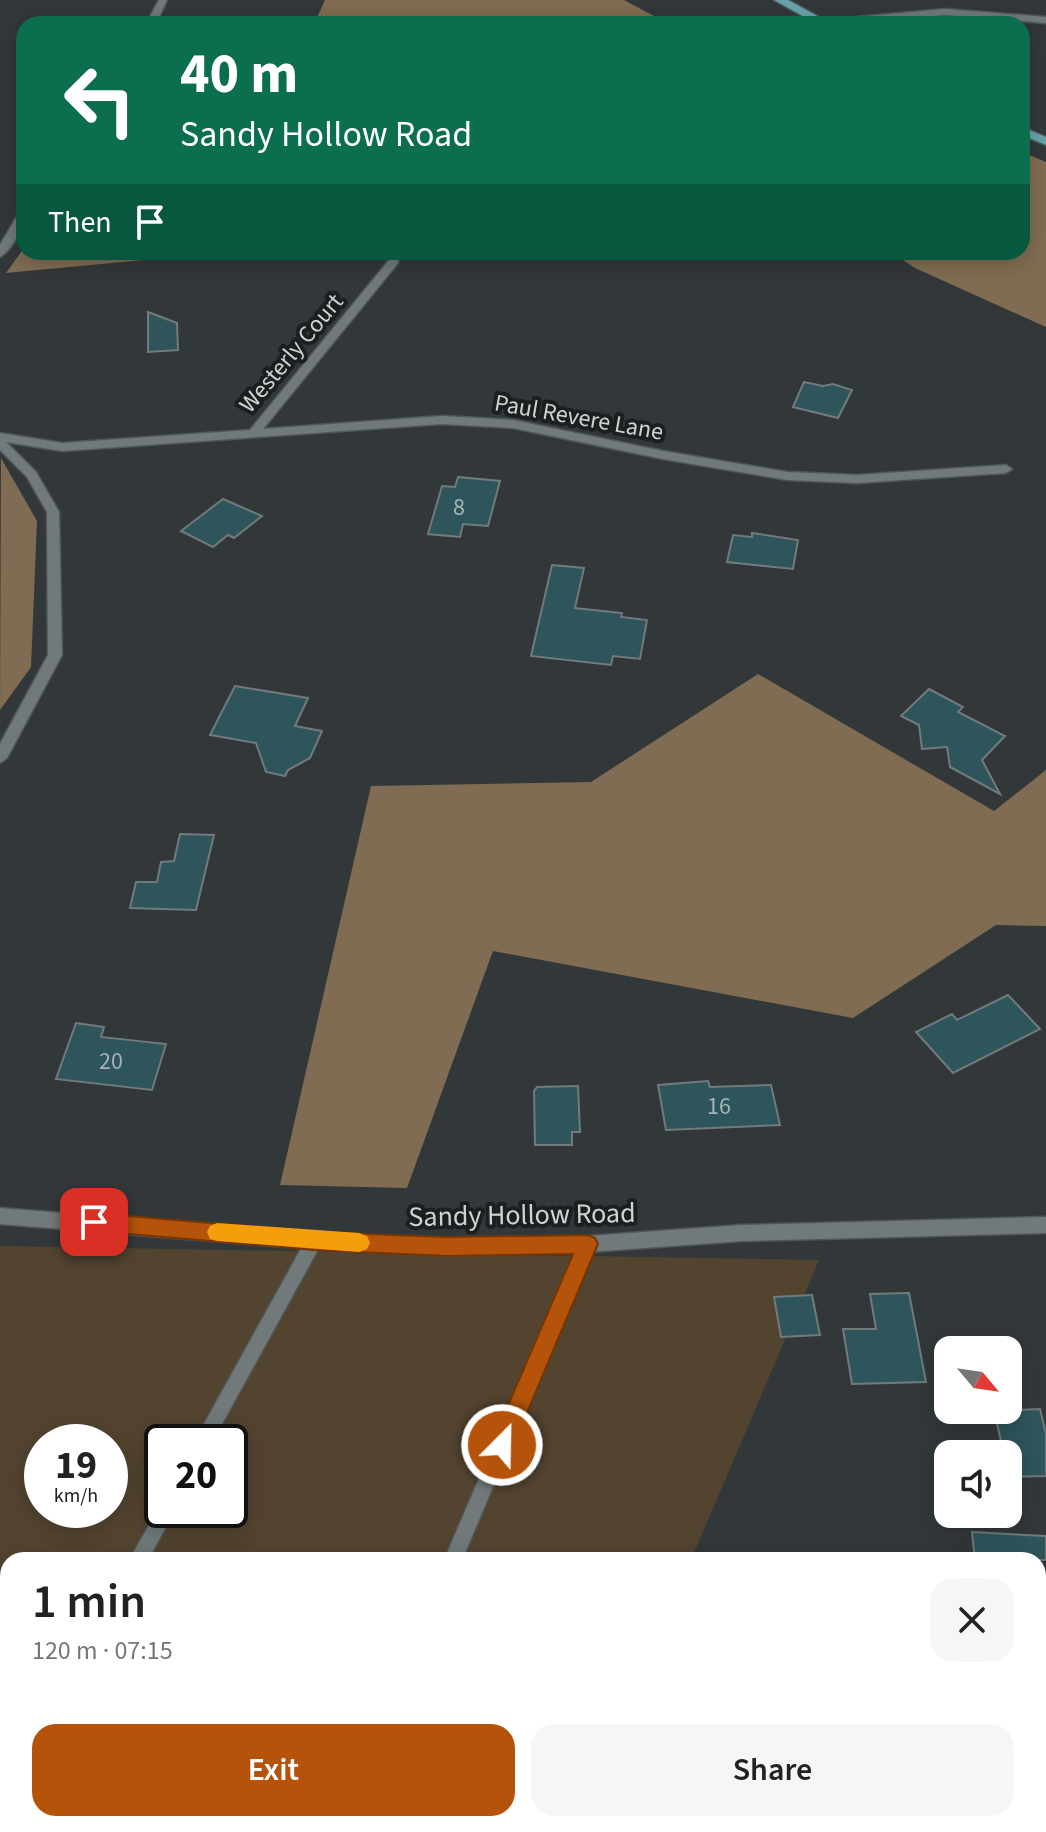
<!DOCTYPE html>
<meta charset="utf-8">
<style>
:root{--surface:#fff;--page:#f6f6f6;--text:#222;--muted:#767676;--accent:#b45309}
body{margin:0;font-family:"Source Sans 3",sans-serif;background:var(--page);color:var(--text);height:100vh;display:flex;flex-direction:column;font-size:30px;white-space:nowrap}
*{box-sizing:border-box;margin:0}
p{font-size:26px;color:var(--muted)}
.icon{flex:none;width:44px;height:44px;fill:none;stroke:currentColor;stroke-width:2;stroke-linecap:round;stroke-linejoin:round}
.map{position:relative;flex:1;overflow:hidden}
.drawer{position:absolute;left:0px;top:1552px;width:1046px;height:280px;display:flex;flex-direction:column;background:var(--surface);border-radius:24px 24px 0 0;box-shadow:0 4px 20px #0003}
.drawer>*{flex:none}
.guide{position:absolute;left:16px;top:16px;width:1014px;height:244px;border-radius:24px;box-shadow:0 4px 20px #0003;background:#0b6e4f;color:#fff;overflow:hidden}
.needle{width:52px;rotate:119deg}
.tools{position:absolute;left:934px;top:1336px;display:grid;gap:16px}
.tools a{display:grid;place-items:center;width:88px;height:88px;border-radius:16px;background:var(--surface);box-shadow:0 4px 20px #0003;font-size:40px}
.speed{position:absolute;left:24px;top:1424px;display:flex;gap:16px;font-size:40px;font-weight:700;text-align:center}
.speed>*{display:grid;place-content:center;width:104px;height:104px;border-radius:50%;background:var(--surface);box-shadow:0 4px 20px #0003;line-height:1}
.speed small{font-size:20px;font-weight:400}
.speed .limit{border:4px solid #111;border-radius:12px;background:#fff;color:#111}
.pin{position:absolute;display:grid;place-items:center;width:68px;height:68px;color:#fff;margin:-34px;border-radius:16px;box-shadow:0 4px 12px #0006}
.me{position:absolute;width:88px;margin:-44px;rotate:23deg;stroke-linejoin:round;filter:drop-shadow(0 0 6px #0008)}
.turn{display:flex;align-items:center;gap:28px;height:168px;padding:0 32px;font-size:36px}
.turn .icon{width:104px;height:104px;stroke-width:2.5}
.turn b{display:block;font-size:56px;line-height:68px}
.then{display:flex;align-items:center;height:76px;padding:0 32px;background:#0003;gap:16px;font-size:30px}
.round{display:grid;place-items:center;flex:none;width:84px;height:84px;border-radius:24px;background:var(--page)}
.summary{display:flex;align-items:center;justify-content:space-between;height:136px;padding:0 32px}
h1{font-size:48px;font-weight:600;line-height:60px}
.primary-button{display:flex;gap:16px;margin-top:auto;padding:16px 32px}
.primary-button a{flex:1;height:92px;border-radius:24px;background:var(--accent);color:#fff;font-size:32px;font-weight:600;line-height:92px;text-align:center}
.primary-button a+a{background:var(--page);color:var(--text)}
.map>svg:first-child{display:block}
.green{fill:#534430;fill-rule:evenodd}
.forest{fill:#7f6c52}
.building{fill:#2e555b;stroke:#727a7b;stroke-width:2}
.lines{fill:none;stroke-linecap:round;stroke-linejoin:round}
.lane-casing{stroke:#505656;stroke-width:3}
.street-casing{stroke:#505656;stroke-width:3}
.primary-casing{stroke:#505656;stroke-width:3}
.lane{fill:#71797a;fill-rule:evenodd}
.street{fill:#71797a;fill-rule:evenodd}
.primary{fill:#67a3ac;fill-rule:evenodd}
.route{fill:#b45309;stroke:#753606;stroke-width:2}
.slow{fill:#f59e0b}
.labels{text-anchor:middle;stroke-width:8;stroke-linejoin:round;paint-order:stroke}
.far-street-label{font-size:24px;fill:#cfd3d3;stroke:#1c1f20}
.number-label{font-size:24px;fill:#a7b4b5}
.street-label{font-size:28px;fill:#cfd3d3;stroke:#1c1f20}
</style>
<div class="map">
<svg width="1046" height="1832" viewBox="0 0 1046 1832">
<rect width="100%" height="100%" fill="#32383a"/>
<path class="green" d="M0,1246L819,1260L691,1560H8V1824H579L575,1832H0ZM42,1442H110V1510H42ZM162,1442H230V1510H162Z"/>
<path class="forest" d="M325,0H624L669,24H314Z
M1022,152L1046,162V327L915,268L891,252H1022Z
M24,248V252H228L6,273Z
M1,458L37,521L31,667L0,710Z
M758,674L994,811L1046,770V926L996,925L853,1018L493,951L407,1188L280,1185L371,786L591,782Z"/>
<path class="building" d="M148,312L177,323L178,350L148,352Z
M804,382L823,386L833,384L852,390L838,418L793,407Z
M458,477L500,481L488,526L463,524L460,537L428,534L442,486L455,487Z
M223,499L262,516L234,538L228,535L213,547L181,531Z
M752,533L798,540L793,569L727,562L733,535L752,537Z
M552,565L584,568L575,608L622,613L621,617L647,620L640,659L613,656L611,665L531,656Z
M235,686L308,698L295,726L322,731L310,758L288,770L285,776L266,772L256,743L210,735Z
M929,689L963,707L958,712L1005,736L982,760L1000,794L950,767L947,747L922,749L919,725L901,716Z
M180,834L214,835L196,910L130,908L136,882H157L161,862L174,861Z
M1008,995L1040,1029L953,1073L916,1032L952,1014L957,1020Z
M76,1023L104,1027L101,1037L166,1044L152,1090L56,1079Z
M708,1081L710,1087L771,1085L780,1125L666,1130L658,1085Z
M578,1086L580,1132H572V1145H535L534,1091L537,1087Z
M909,1293L926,1382L852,1384L843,1329H876L870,1294Z
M812,1295L820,1335L781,1337L774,1297Z
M1040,1409L1046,1434V1476L1008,1477V1454H1004L994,1411Z
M972,1532L1046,1536V1560H975Z"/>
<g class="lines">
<defs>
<path id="lane" d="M314,1234L320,1236L322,1241L320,1246L212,1442H194L308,1236Z
M588,1237L594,1239L596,1244L462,1560H444L580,1244L582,1239Z
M162,1503V1510H175L148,1560H129Z
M8,1785V1815L0,1820V1790Z
M330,1824H351L348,1832H327Z"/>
<path id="street" d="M159,0H167L156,24H146Z
M945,9L1046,17V23L945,15L842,24L818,23L823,20Z
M24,210C24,226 13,249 0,257V245L19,213Z
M394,258L398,259V263L263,429L442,416L513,420L663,451L788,472L857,475L1006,465L1012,469L1006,473L857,483L788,480L663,459L513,428L442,424L62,451L6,442L36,472L59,512L62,655L7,758L0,763V744L48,655L47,512L27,477L0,450V433L62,443L250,430L390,259Z
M0,1208L314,1233L446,1238L588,1236L742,1225L1046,1217V1233L742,1241L588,1252L446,1254L314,1249L0,1224Z"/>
<path id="primary" d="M774,0H788L832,24H817Z
M1022,127L1046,137V145L1022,135Z"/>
</defs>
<use href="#lane" class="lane-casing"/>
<use href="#street" class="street-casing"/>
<use href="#primary" class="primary-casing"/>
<use href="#lane" class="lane"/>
<use href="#street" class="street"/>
<use href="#primary" class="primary"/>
</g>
<path class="route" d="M94,1213L314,1232L446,1237L588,1235L595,1238L598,1244L510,1453L502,1456L494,1453L491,1445L573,1254L446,1256L314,1250L94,1231L86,1229L83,1222L86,1216Z"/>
<path class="slow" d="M217,1223L359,1233L367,1236L370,1243L367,1249L359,1252L217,1241L210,1239L207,1232L210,1226Z"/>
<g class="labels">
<g class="far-street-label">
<text transform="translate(291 353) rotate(-50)" y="8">Westerly Court</text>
<text transform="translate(579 417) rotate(10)" y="8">Paul Revere Lane</text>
</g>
<g class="number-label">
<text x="459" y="515">8</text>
<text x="111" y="1069">20</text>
<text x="719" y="1114">16</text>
</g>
<g class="street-label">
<text transform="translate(522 1214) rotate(-1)" y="10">Sandy Hollow Road</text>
</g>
</g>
</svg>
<div class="tools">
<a><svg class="needle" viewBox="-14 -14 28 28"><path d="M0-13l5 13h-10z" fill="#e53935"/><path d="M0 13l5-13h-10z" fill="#767676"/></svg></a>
<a><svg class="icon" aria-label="sound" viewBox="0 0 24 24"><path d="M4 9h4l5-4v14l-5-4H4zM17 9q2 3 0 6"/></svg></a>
</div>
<div class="speed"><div>19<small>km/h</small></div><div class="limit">20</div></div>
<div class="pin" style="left:94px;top:1222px;background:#d93025"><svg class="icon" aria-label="arrive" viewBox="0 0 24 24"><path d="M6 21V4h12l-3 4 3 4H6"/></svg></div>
<svg class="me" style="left:502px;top:1445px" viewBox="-20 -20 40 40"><circle r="17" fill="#b45309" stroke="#fff" stroke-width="3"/><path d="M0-11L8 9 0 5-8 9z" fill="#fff"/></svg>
<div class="guide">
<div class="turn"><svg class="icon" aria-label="left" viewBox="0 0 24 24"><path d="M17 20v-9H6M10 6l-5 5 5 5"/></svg><div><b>40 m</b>Sandy Hollow Road</div></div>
<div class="then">Then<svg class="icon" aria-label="arrive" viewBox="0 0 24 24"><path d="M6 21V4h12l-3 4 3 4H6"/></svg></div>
</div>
<section class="drawer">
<div class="summary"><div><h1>1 min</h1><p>120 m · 07:15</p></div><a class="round"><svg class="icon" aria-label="close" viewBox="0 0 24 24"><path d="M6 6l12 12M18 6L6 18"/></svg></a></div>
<div class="primary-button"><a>Exit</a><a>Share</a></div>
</section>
</div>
